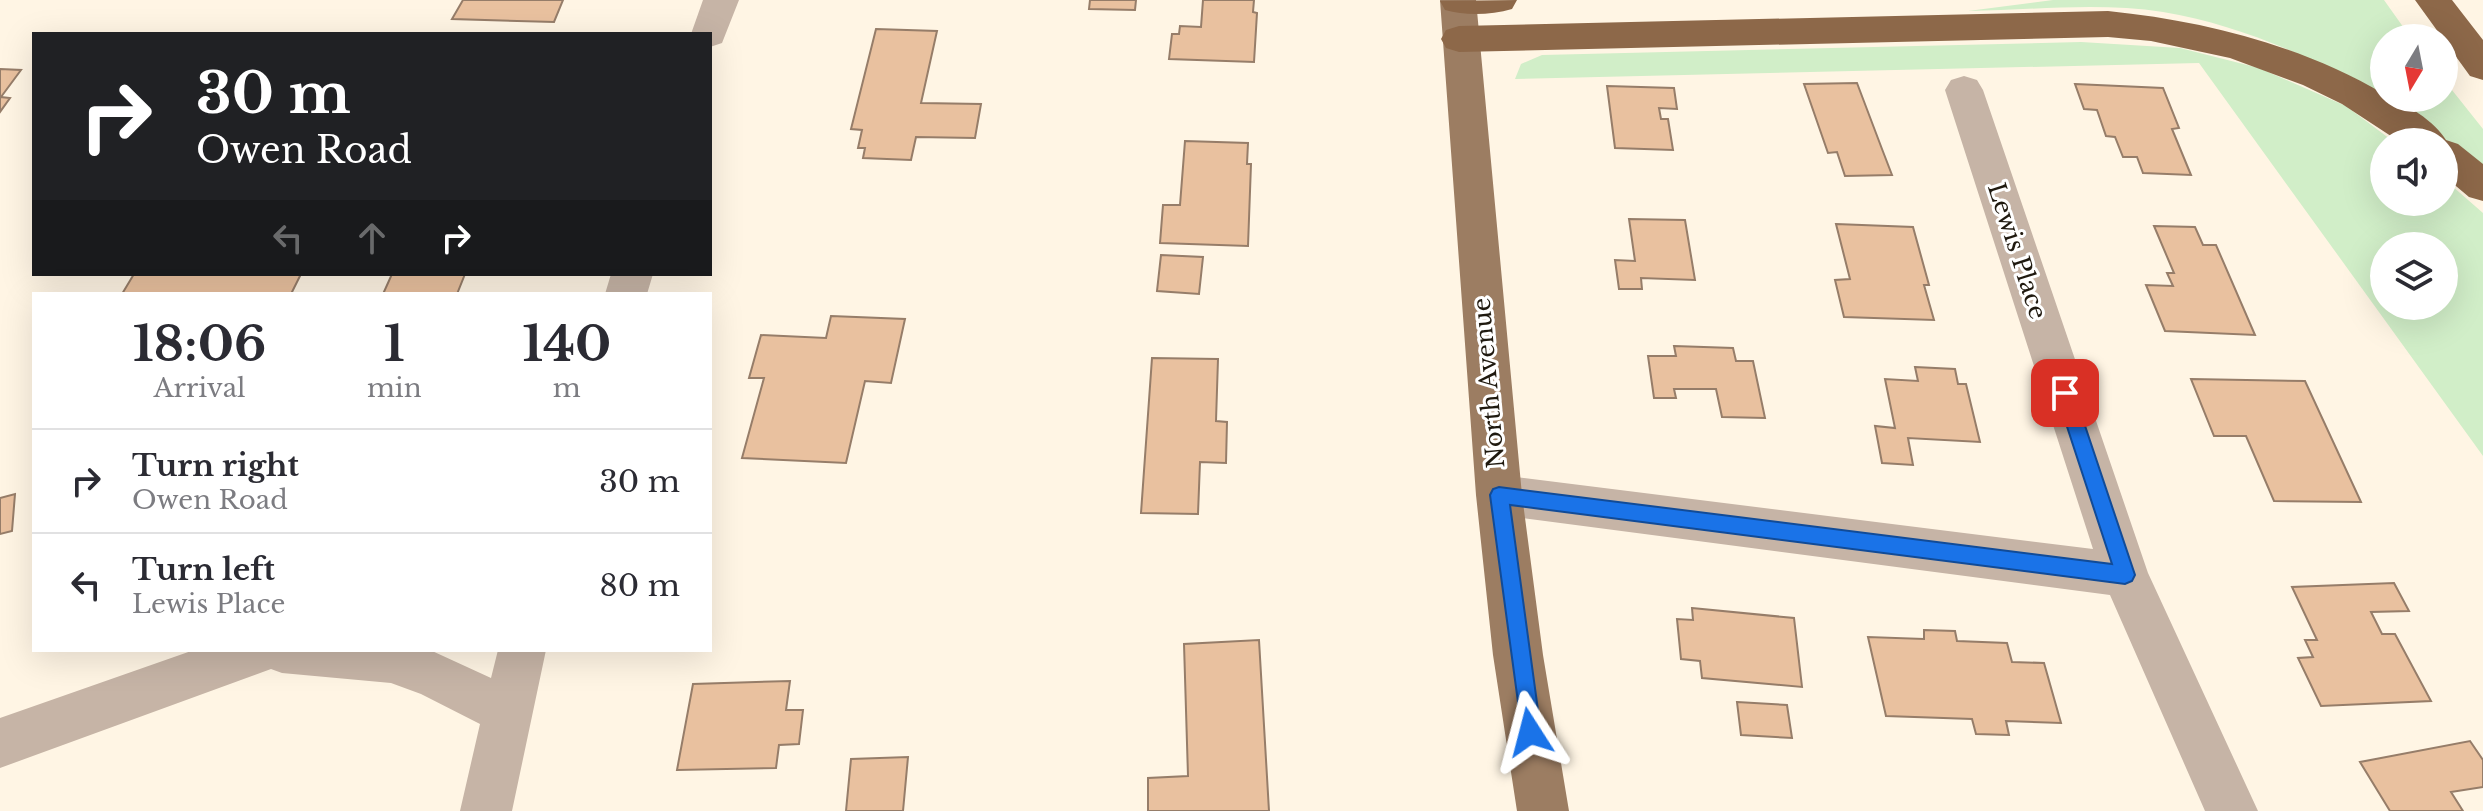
<!DOCTYPE html>
<style>
:root{--surface:#fff;--page:#f7f7f7;--text:#2b2b33;--muted:#7c7c81;--line:#e1e1e2}
body{margin:0;font-family:"Libre Baskerville",serif;background:var(--page);color:var(--text);height:100vh;display:flex;flex-direction:column;font-size:30px;white-space:nowrap}
*{box-sizing:border-box;margin:0}
p{font-size:26px;color:var(--muted)}
.icon{flex:none;width:44px;height:44px;fill:none;stroke:currentColor;stroke-width:2;stroke-linecap:round;stroke-linejoin:round}
.map{position:relative;flex:1;overflow:hidden}
.panel{position:absolute;left:32px;top:292px;width:680px;height:360px;display:flex;flex-direction:column;background:var(--surface);border-radius:0px;box-shadow:0 8px 32px #0002}
.panel>*{flex:none}
.banner{position:absolute;left:32px;top:32px;width:680px;height:244px;border-radius:0px;box-shadow:0 8px 32px #0002;background:#202124;color:#fff;overflow:hidden}
.needle{width:52px;rotate:190deg}
.tools{position:absolute;left:2370px;top:24px;display:grid;gap:16px}
.tools a{display:grid;place-items:center;width:88px;height:88px;border-radius:50%;background:var(--surface);box-shadow:0 8px 32px #0002;font-size:40px}
.pin{position:absolute;display:grid;place-items:center;width:68px;height:68px;color:#fff;margin:-34px;border-radius:16px;box-shadow:0 4px 12px #0006}
.me{position:absolute;width:88px;margin:-44px;rotate:351deg;stroke-linejoin:round;filter:drop-shadow(0 0 6px #0008)}
.turn{display:flex;align-items:center;gap:28px;height:168px;padding:0 32px;font-size:36px}
.turn .icon{width:104px;height:104px;stroke-width:2.5}
.turn b{display:block;font-size:56px;line-height:68px}
.lanes{display:flex;align-items:center;height:76px;padding:0 32px;background:#0003;justify-content:center;gap:40px;direction:ltr}
.lanes .off{opacity:.35}
.eta{display:flex;justify-content:space-evenly;align-items:center;height:136px;text-align:center}
.eta b{font-size:48px;font-weight:700;line-height:56px}
ul{padding:0;list-style:none}
li{display:flex;align-items:center;gap:24px;height:104px;padding:0 32px;border-top:2px solid var(--line)}
li div{flex:1}
li b{display:block;font-size:30px}
li em{font-style:normal}
.map>svg:first-child{display:block}
.green{fill:#d1eec8;fill-rule:evenodd}
.building{fill:#e9c19f;stroke:#967d69;stroke-width:2}
.lines{fill:none;stroke-linecap:round;stroke-linejoin:round}
.street{fill:#c6b4a6;fill-rule:evenodd}
.primary{fill:#9c7d62;fill-rule:evenodd}
.highway{fill:#8d6849;fill-rule:evenodd}
.route{fill:#1a73e8;stroke:#114b97;stroke-width:2}
.labels{text-anchor:middle;stroke-width:6;stroke-linejoin:round;paint-order:stroke}
.street-label{font-size:24px;fill:#1f190f;stroke:#fff}
</style>
<div class="map">
<svg width="2483" height="811" viewBox="0 0 2483 811">
<rect width="100%" height="100%" fill="#fff5e4"/>
<path class="green" d="M2053,0H2384L2411,38H2384V96C2314,59 2242,25 2163,12C2099,2 2032,10 1968,11Z
M2081,42L2180,48L2259,68L2346,106L2394,142H2384V202H2444V179L2483,213V456L2199,63L1515,79L1521,64L1542,55ZM2384,246H2444V306H2384Z
M2444,80L2483,129V168L2387,98H2444Z"/>
<path class="building" d="M463,0H563L554,22L452,19Z
M1090,0H1136L1135,10L1089,9Z
M1203,0H1254L1253,12L1257,13L1254,62L1169,59L1172,34H1179L1180,26L1201,27Z
M876,29L937,31L921,103L981,104L975,138L916,137L911,160L863,158L865,148H858L862,130L851,129Z
M0,69L21,70L1,97L10,98L0,112Z
M1857,83L1882,149L1892,175L1845,176L1837,152L1828,153L1804,84Z
M2075,84L2163,88L2179,128L2172,129L2191,175L2143,173L2137,157H2123L2115,137L2106,136L2097,110L2084,109Z
M1607,86L1674,88L1677,109L1659,108L1661,119H1668L1673,150L1615,148Z
M1185,141L1248,143L1247,164H1251L1248,246L1160,243L1163,205H1180Z
M1629,219L1685,220L1695,280L1641,278L1642,289H1619L1615,260L1635,261Z
M1836,224L1913,227L1929,285H1924L1934,320L1844,317L1835,280L1850,279Z
M2154,226L2195,227L2203,245H2216L2255,335L2165,331L2146,285L2173,286L2167,273H2174Z
M1161,255L1203,257L1199,294L1157,291Z
M134,274H301L291,294H122Z
M392,274H465L457,294H383Z
M831,316L905,319L891,383L865,381L846,463L742,458L764,378H749L761,335L826,338Z
M1674,346L1733,348L1736,361H1753L1765,418L1722,417L1716,389H1674L1676,398H1654L1648,356H1676Z
M1152,358L1218,359L1216,421L1227,422L1226,463L1200,462L1198,514L1141,513Z
M1915,367L1955,369L1958,384H1966L1980,442L1908,438L1913,465L1882,463L1875,426L1895,428L1885,379L1918,381Z
M2191,379L2305,381L2361,502L2274,501L2246,436H2214Z
M15,494L12,531L0,534V498Z
M2394,583L2409,611L2371,612L2382,634H2395L2431,701L2321,706L2298,658L2313,657L2305,640H2317L2292,587Z
M1692,608L1794,618L1802,687L1702,678L1700,661L1681,659L1677,619L1693,620Z
M1924,630L1955,631L1957,641L2007,643L2012,662L2044,663L2061,723L2006,721L2009,735L1976,734L1972,719L1886,716L1868,637L1924,639Z
M1259,640L1269,811H1148V778L1188,776L1184,644Z
M790,681L786,710H803L799,744L779,745L776,768L677,770L693,684Z
M1737,702L1787,705L1792,738L1741,735Z
M2470,741L2483,760V787L2451,792L2463,811H2390L2360,762Z
M908,757L903,811H846L851,759Z"/>
<g class="lines">
<path class="street" d="M703,0H739L722,43L710,47V34H691Z
M1964,76L1977,80L1983,90L2148,573L2258,811H2205L2110,595L1499,515L1483,509L1476,495L1483,481L1499,475L2093,549L1945,90L1951,80Z
M611,274H653L647,294H605Z
M194,650H430L491,678L498,650H546L512,811H460L480,724L421,694L391,683L282,673L271,669L0,768V718Z"/>
<path class="primary" d="M1440,0H1476L1522,495L1543,655L1569,811H1517L1493,655L1476,495Z"/>
<path class="highway" d="M1517,0L1512,9C1491,15 1466,16 1445,10L1440,1Z
M2415,0H2452L2483,40V80L2470,76Z
M2108,11C2205,21 2300,45 2384,94V98C2403,99 2437,124 2446,140L2458,144L2483,164V201L2469,197L2444,176V142H2400L2342,104L2303,85L2230,58L2151,41L2108,37L1459,52L1446,48L1441,39L1446,30L1459,26Z"/>
</g>
<path class="route" d="M2065,386L2071,388L2074,393L2135,575L2132,581L2125,584L1510,505L1541,732L1538,739L1530,742L1523,739L1490,495L1493,489L1499,487L2112,564L2056,393L2058,388Z"/>
<g class="labels">
<g class="street-label">
<text transform="translate(2017 251) rotate(72)" y="8">Lewis Place</text>
<text transform="translate(1489 383) rotate(-95)" y="8">North Avenue</text>
</g>
</g>
</svg>
<div class="tools">
<a><svg class="needle" viewBox="-14 -14 28 28"><path d="M0-13l5 13h-10z" fill="#e53935"/><path d="M0 13l5-13h-10z" fill="#7c7c81"/></svg></a>
<a><svg class="icon" aria-label="sound" viewBox="0 0 24 24"><path d="M4 9h4l5-4v14l-5-4H4zM17 9q2 3 0 6"/></svg></a>
<a><svg class="icon" aria-label="layers" viewBox="0 0 24 24"><path d="M12 4l9 5-9 5-9-5zM3 14l9 5 9-5"/></svg></a>
</div>
<div class="pin" style="left:2065px;top:393px;background:#d93025"><svg class="icon" aria-label="arrive" viewBox="0 0 24 24"><path d="M6 21V4h12l-3 4 3 4H6"/></svg></div>
<svg class="me" style="left:1530px;top:732px" viewBox="-20 -20 40 40"><path d="M0-17L14 15 0 8-14 15z" fill="#1a73e8" stroke="#fff" stroke-width="4"/></svg>
<div class="banner">
<div class="turn"><svg class="icon" aria-label="right" viewBox="0 0 24 24"><path d="M7 20v-9h11M14 6l5 5-5 5"/></svg><div><b>30 m</b>Owen Road</div></div>
<div class="lanes"><svg class="icon off" aria-label="left" viewBox="0 0 24 24"><path d="M17 20v-9H6M10 6l-5 5 5 5"/></svg><svg class="icon off" aria-label="ahead" viewBox="0 0 24 24"><path d="M12 20V5M6 11l6-6 6 6"/></svg><svg class="icon" aria-label="right" viewBox="0 0 24 24"><path d="M7 20v-9h11M14 6l5 5-5 5"/></svg></div>
</div>
<section class="panel">
<div class="eta">
<div><b>18:06</b><p>Arrival</p></div>
<div><b>1</b><p>min</p></div>
<div><b>140</b><p>m</p></div>
</div>
<ul>
<li><svg class="icon" aria-label="right" viewBox="0 0 24 24"><path d="M7 20v-9h11M14 6l5 5-5 5"/></svg><div><b>Turn right</b><p>Owen Road</p></div><em>30 m</em></li>
<li><svg class="icon" aria-label="left" viewBox="0 0 24 24"><path d="M17 20v-9H6M10 6l-5 5 5 5"/></svg><div><b>Turn left</b><p>Lewis Place</p></div><em>80 m</em></li>
</ul>
</section>
</div>
